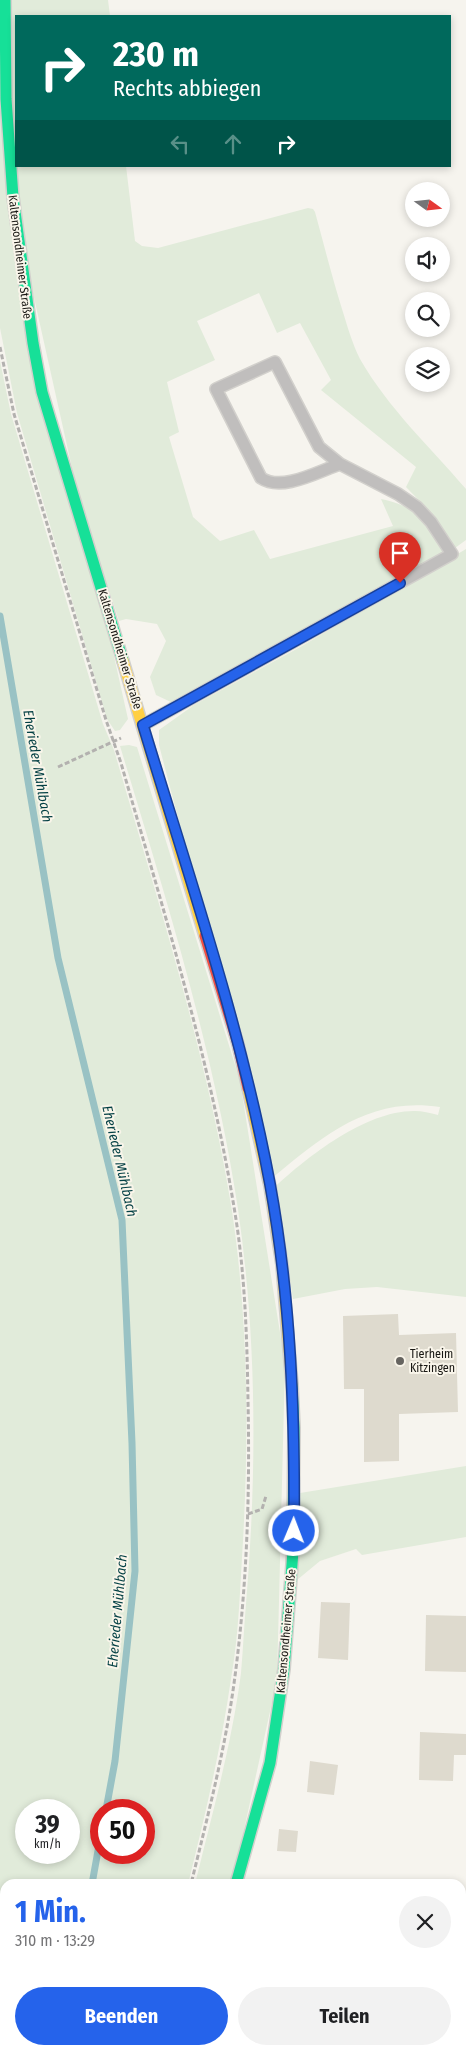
<!DOCTYPE html>
<html lang="de">
<meta charset="utf-8">
<style>
:root{--surface:#fff;--page:#f2f2f2;--text:#202124;--muted:#757577;--accent:#2563eb}
body{margin:0;font-family:"Fira Sans Condensed",sans-serif;background:var(--page);color:var(--text);height:100vh;display:flex;flex-direction:column;font-size:19px;white-space:nowrap}
*{box-sizing:border-box;margin:0}
p{font-size:16px;color:var(--muted)}
.icon{flex:none;width:28px;height:28px;fill:none;stroke:currentColor;stroke-width:2;stroke-linecap:round;stroke-linejoin:round}
.map{position:relative;flex:1;overflow:hidden}
.panel{position:absolute;left:0px;top:1879px;width:466px;height:176px;display:flex;flex-direction:column;background:var(--surface);border-radius:15px 15px 0 0;box-shadow:0 2px 8px #0003}
.panel>*{flex:none}
.top-card{position:absolute;left:15px;top:15px;width:436px;height:152px;border-radius:0px;box-shadow:0 2px 8px #0003;background:#00695c;color:#fff;overflow:hidden}
.needle{width:32px;rotate:105deg}
.controls{position:absolute;left:405px;top:182px;display:grid;gap:10px}
.controls a{display:grid;place-items:center;width:45px;height:45px;border-radius:50%;background:var(--surface);box-shadow:0 2px 8px #0003;font-size:25px}
.speed{position:absolute;left:15px;top:1799px;display:flex;gap:10px;font-size:25px;font-weight:700;text-align:center}
.speed>*{display:grid;place-content:center;width:65px;height:65px;border-radius:50%;background:var(--surface);box-shadow:0 2px 8px #0003;line-height:1}
.speed small{font-size:12px;font-weight:400}
.speed .limit{border:8px solid #d22;background:#fff;color:#111}
.pin{position:absolute;display:grid;place-items:center;width:42px;height:42px;color:#fff;margin:-51px -21px;border-radius:50% 50% 50% 0;rotate:-45deg;box-shadow:0 0 5px #0007}
.pin .icon{rotate:45deg}
.me{position:absolute;width:55px;margin:-28px;rotate:1deg;stroke-linejoin:round;filter:drop-shadow(0 0 4px #0008)}
.turn{display:flex;align-items:center;gap:18px;height:105px;padding:0 15px;font-size:22px}
.turn .icon{width:65px;height:65px;stroke-width:2.5}
.turn b{display:block;font-size:35px;line-height:42px}
.lanes{display:flex;align-items:center;height:48px;padding:0 15px;background:#0003;justify-content:center;gap:25px;direction:ltr}
.lanes .off{opacity:.35}
.round{display:grid;place-items:center;flex:none;width:52px;height:52px;border-radius:26px;background:var(--page)}
.overview{display:flex;align-items:center;justify-content:space-between;height:85px;padding:0 15px}
h1{font-size:30px;font-weight:700;line-height:38px;color:var(--accent)}
.button{display:flex;gap:10px;margin-top:auto;padding:10px 15px}
.button a{flex:1;height:58px;border-radius:30px;background:var(--accent);color:#fff;font-size:20px;font-weight:700;line-height:58px;text-align:center}
.button a+a{background:var(--page);color:var(--text)}
.map>svg:first-child{display:block}
.green{fill:#e1ebda;fill-rule:evenodd}
.lines{fill:none;stroke-linecap:round;stroke-linejoin:round}
.stream{stroke:#99c2c4;stroke-width:7}
.building{fill:#dedace}
.lane-casing{stroke:#d2d0cc;stroke-width:14}
.fast-casing{stroke:#d2d0cc;stroke-width:14}
.slow-casing{stroke:#d2d0cc;stroke-width:14}
.jam-casing{stroke:#d2d0cc;stroke-width:14}
.path{stroke:#b3b1af;stroke-width:3;stroke-dasharray:5 2.5;stroke-linecap:butt}
.lane{stroke:#c0bebd;stroke-width:11}
.fast{stroke:#16e098;stroke-width:11}
.slow{stroke:#ffcf43;stroke-width:11}
.jam{stroke:#f24e42;stroke-width:11}
.route-casing{stroke:#184099;stroke-width:12}
.route{stroke:#2563eb;stroke-width:9}
.poi-dot{fill:#666460;stroke:#f9f5ea;stroke-width:2}
.labels{text-anchor:middle;stroke-width:4;stroke-linejoin:round;paint-order:stroke}
.street-label{font-size:12px;fill:#181713;stroke:#f9f5ea}
.poi-label{font-size:12px;fill:#181713;stroke:#f9f5ea;text-anchor:start}
.water-label{font-size:14px;font-style:italic;fill:#023f43;stroke:#f9f5ea}
</style>
<div class="map">
<svg width="466" height="2054" viewBox="0 0 466 2054">
<rect width="100%" height="100%" fill="#f6f4ee"/>
<path class="green" d="M0,0L8,181L128,719L120,730L115,731L107,719L17,413L0,328Z
M10,0H108L110,16H16V166H126L135,241L142,246L158,248L308,208L313,209L315,212C324,245 332,277 342,309C347,325 352,343 360,359C388,408 430,447 466,489V540L455,548L434,516L406,487L416,467L321,390L331,380L300,323L277,333L259,293L197,321L215,360L167,382L179,432L169,437L193,517L220,541L254,530L270,559L393,526L381,499C420,507 425,522 445,554L173,703L156,695L150,677L166,641L157,624L126,619L119,621C94,543 65,466 47,386C37,341 26,295 21,249C12,166 8,83 10,0Z
M0,361L11,414L103,724L114,750C158,902 207,1054 232,1211C248,1319 249,1431 243,1541C240,1587 239,1634 231,1679C221,1748 205,1816 188,1884H5V2050H147L146,2054H0ZM26,1810H69V1852H26ZM101,1810H144V1852H101Z
M466,549V1297L377,1287L345,1289L293,1299L275,1187C308,1156 367,1110 415,1111C422,1111 430,1113 438,1115L440,1107C369,1096 323,1136 272,1178L159,745V730L194,705L302,646Z
M129,745L137,747L240,1081L285,1364L277,1680L232,1884H195C212,1815 232,1743 241,1673C243,1650 244,1627 246,1604C257,1472 257,1339 238,1209C214,1051 166,898 120,746Z
M466,1466V1537L362,1555L356,1549L320,1561L297,1580L300,1493Z
M461,1932H466V2054H197L198,2050H461Z"/>
<g class="lines">
<path class="stream" d="M0,616L58,958L122,1220L132,1443L135,1571L115,1761L106,1810
M92,1884L101,1834
M49,2054L51,2050"/>
</g>
<path class="building" d="M398,1314L399,1335L456,1333L458,1412L399,1414V1461L364,1462V1389H344L343,1316Z
M321,1602L350,1603L348,1660L318,1658Z
M426,1615L466,1616V1672L425,1671Z
M420,1732L466,1734V1755H454L453,1781L419,1780Z
M310,1761L338,1765L334,1795L307,1792Z
M279,1829L298,1831L296,1852L277,1851Z"/>
<g class="lines">
<defs>
<path id="lane" d="M143,725L452,554L431,522L417,507L398,494L340,464L319,447L275,362L216,389L261,478C282,492 317,472 340,464"/>
<path id="fast" d="M5,0L6,99L13,197L33,343L42,392L123,661
M236,1884L270,1763L284,1669L293,1551L294,1428L292,1385
M190,2054L191,2050"/>
<path id="slow" d="M123,661L205,936
M248,1088L270,1186L282,1265L292,1385"/>
<path id="jam" d="M205,936L238,1044L248,1088"/>
</defs>
<use href="#lane" class="lane-casing"/>
<use href="#fast" class="fast-casing"/>
<use href="#slow" class="slow-casing"/>
<use href="#jam" class="jam-casing"/>
<path class="path" d="M0,347L14,414L106,720L121,763C163,909 209,1056 234,1207C245,1271 247,1336 248,1401C250,1493 247,1585 235,1676C226,1746 208,1815 191,1884
M58,767L121,738
M248,1514L262,1509L266,1496
M149,2054L150,2050"/>
<use href="#lane" class="lane"/>
<use href="#fast" class="fast"/>
<use href="#slow" class="slow"/>
<use href="#jam" class="jam"/>
</g>
<g class="lines">
<defs>
<path id="route" d="M294,1531C295,1415 291,1299 270,1184C241,1028 189,877 143,725L400,583"/>
</defs>
<use href="#route" class="route-casing"/>
<use href="#route" class="route"/>
</g>
<circle class="poi-dot" cx="400" cy="1361" r="5"/>
<g class="labels">
<g class="street-label">
<text transform="translate(20 257) rotate(83)" y="4">Kaltensondheimer Straße</text>
<text transform="translate(120 649) rotate(73)" y="4">Kaltensondheimer Straße</text>
<text transform="translate(286 1631) rotate(-85)" y="4">Kaltensondheimer Straße</text>
</g>
<g class="poi-label">
<text x="410" y="1358">Tierheim<tspan x="410" dy="14">Kitzingen</tspan></text>
</g>
<g class="water-label">
<text transform="translate(38 766) rotate(80)" y="5">Eherieder Mühlbach</text>
<text transform="translate(120 1161) rotate(77)" y="5">Eherieder Mühlbach</text>
<text transform="translate(117 1611) rotate(-85)" y="5">Eherieder Mühlbach</text>
</g>
</g>
</svg>
<div class="controls">
<a><svg class="needle" viewBox="-14 -14 28 28"><path d="M0-13l5 13h-10z" fill="#e53935"/><path d="M0 13l5-13h-10z" fill="#757577"/></svg></a>
<a><svg class="icon" aria-label="sound" viewBox="0 0 24 24"><path d="M4 9h4l5-4v14l-5-4H4zM17 9q2 3 0 6"/></svg></a>
<a><svg class="icon" aria-label="search" viewBox="0 0 24 24"><circle cx="10" cy="10" r="6"/><path d="M15 15l6 6"/></svg></a>
<a><svg class="icon" aria-label="layers" viewBox="0 0 24 24"><path d="M12 4l9 5-9 5-9-5zM3 14l9 5 9-5"/></svg></a>
</div>
<div class="speed"><div>39<small>km/h</small></div><div class="limit">50</div></div>
<div class="pin" style="left:400px;top:583px;background:#d93025"><svg class="icon" aria-label="arrive" viewBox="0 0 24 24"><path d="M6 21V4h12l-3 4 3 4H6"/></svg></div>
<svg class="me" style="left:294px;top:1531px" viewBox="-20 -20 40 40"><circle r="17" fill="#2563eb" stroke="#fff" stroke-width="3"/><path d="M0-11L8 9 0 5-8 9z" fill="#fff"/></svg>
<div class="top-card">
<div class="turn"><svg class="icon" aria-label="right" viewBox="0 0 24 24"><path d="M7 20v-9h11M14 6l5 5-5 5"/></svg><div><b>230 m</b>Rechts abbiegen</div></div>
<div class="lanes"><svg class="icon off" aria-label="left" viewBox="0 0 24 24"><path d="M17 20v-9H6M10 6l-5 5 5 5"/></svg><svg class="icon off" aria-label="ahead" viewBox="0 0 24 24"><path d="M12 20V5M6 11l6-6 6 6"/></svg><svg class="icon" aria-label="right" viewBox="0 0 24 24"><path d="M7 20v-9h11M14 6l5 5-5 5"/></svg></div>
</div>
<section class="panel">
<div class="overview"><div><h1>1 Min.</h1><p>310 m · 13:29</p></div><a class="round"><svg class="icon" aria-label="close" viewBox="0 0 24 24"><path d="M6 6l12 12M18 6L6 18"/></svg></a></div>
<div class="button"><a>Beenden</a><a>Teilen</a></div>
</section>
</div>
